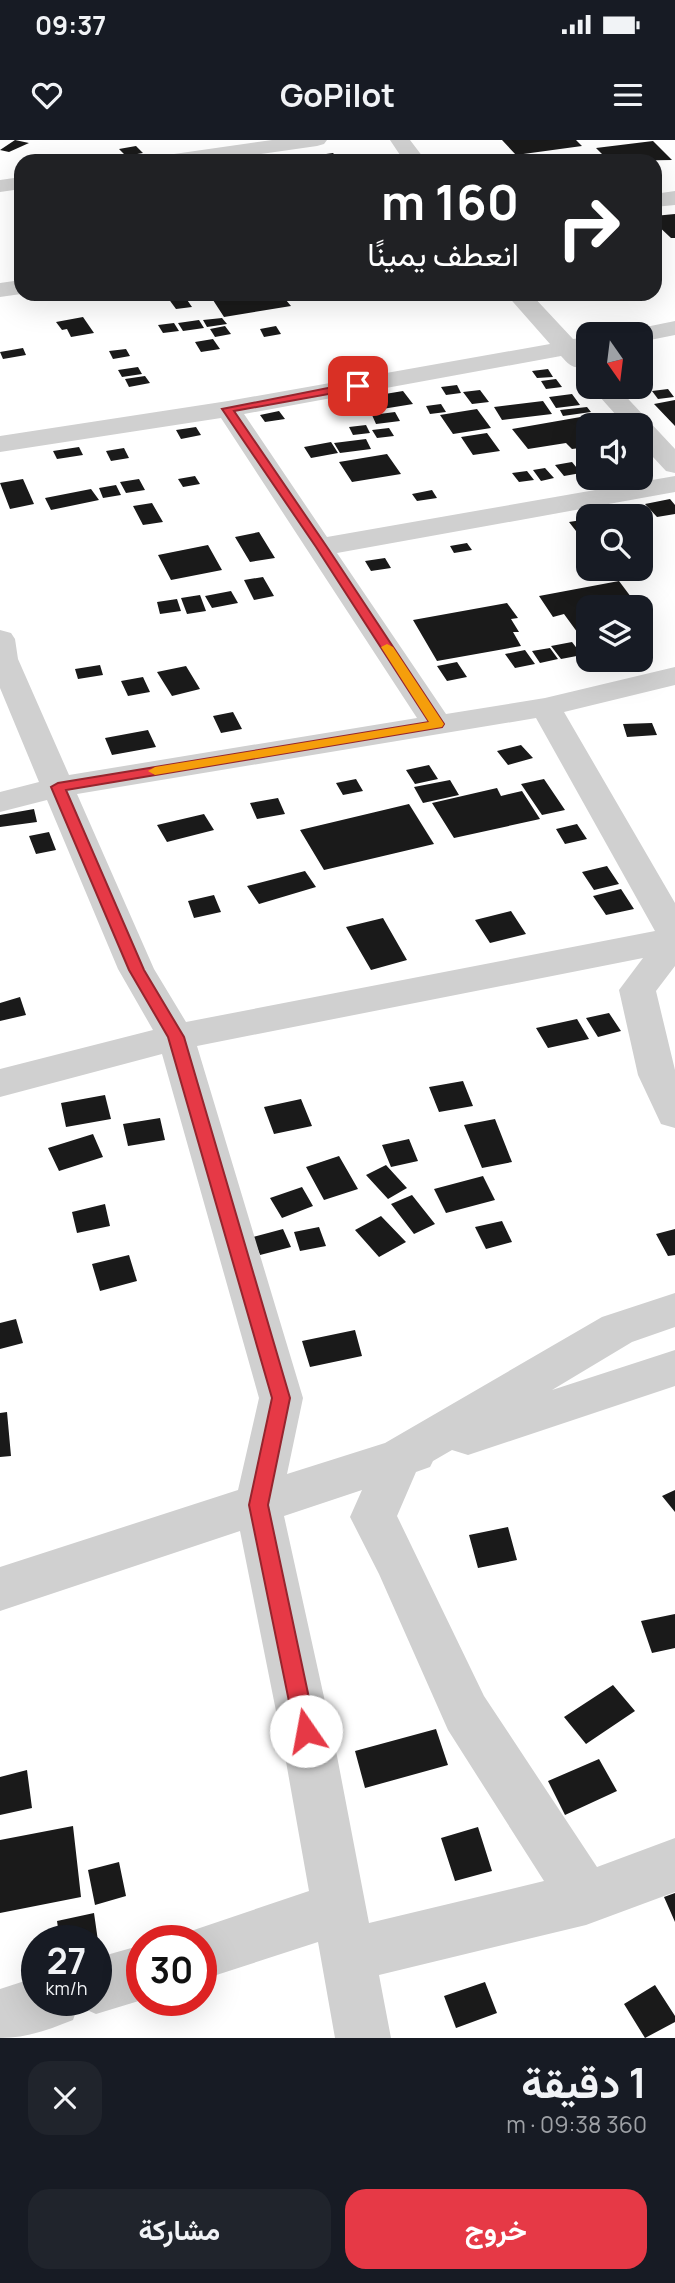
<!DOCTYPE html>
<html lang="ar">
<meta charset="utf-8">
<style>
:root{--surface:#171b24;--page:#20242c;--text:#f1f3f6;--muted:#9ea1a6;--accent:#e63946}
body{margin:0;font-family:Manrope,Vazirmatn,sans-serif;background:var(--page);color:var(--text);direction:rtl;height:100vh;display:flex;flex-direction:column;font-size:26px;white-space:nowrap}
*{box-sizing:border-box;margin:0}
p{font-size:23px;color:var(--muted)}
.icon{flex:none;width:38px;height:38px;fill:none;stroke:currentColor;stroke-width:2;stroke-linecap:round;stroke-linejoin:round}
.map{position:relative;height:1898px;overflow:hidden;direction:ltr}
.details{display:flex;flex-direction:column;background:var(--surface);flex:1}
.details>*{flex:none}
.top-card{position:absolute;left:14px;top:14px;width:648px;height:147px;border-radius:21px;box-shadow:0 7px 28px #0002;direction:rtl;background:#202124;color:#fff;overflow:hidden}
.needle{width:46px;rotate:166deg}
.tools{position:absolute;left:576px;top:182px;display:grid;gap:14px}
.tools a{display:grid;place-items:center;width:77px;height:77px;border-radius:14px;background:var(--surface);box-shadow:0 7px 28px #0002;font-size:35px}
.speed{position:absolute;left:21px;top:1785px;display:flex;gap:14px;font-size:35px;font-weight:700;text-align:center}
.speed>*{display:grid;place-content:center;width:91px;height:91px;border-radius:50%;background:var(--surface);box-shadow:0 7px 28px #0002;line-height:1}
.speed small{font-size:18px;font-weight:400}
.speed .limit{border:10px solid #d22;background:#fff;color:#111}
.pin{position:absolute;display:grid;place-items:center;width:60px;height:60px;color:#fff;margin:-30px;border-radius:14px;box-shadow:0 4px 10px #0006}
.me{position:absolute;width:77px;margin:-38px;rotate:348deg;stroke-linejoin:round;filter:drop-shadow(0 0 5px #0008)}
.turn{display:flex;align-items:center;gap:24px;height:147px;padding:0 28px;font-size:32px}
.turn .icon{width:91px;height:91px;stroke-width:2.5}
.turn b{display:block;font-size:49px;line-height:60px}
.round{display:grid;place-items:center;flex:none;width:74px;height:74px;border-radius:21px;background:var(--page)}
.headline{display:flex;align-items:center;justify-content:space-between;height:119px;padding:0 28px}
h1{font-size:42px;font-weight:700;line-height:52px}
.action{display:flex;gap:14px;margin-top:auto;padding:14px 28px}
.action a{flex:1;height:80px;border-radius:21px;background:var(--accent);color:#fff;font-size:28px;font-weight:700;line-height:80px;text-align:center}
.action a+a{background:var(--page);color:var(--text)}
.status{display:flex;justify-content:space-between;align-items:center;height:49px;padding:0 35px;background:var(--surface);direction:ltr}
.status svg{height:19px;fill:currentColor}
header{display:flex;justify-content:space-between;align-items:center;height:91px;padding:0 28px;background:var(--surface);font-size:32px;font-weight:700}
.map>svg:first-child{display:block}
.building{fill:#1a1a1a}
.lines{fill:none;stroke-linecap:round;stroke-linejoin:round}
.street{fill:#d0d0d0;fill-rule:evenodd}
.route{fill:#e63946;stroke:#96252e;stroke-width:2}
.slow{fill:#f59e0b}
</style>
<div class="status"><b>09:37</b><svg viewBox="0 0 49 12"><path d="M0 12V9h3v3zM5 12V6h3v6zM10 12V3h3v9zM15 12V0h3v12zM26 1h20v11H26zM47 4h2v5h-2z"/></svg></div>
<header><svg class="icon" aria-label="menu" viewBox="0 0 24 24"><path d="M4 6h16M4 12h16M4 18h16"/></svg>GoPilot<svg class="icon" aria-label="heart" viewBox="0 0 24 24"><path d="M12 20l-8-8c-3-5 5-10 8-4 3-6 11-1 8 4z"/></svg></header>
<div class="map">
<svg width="675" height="1898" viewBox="0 0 675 1898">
<rect width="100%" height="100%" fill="#fff"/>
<path class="building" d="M15,0L29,3L9,12L0,10Z
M502,0H576L582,6L516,15Z
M653,1L672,20L609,21L596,8Z
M136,6L143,13L126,16L119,9Z
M333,13L340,21H301L298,18Z
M675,74V98H671L654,82V76Z
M165,154H183L192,167L176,169Z
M254,154H281L291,166L224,177L213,160Z
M83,177L94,193L71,197L67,189L62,190L56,182Z
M222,178L227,184L207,187L203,180Z
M199,180L204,188L183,191L178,183Z
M174,183L179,191L163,193L158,185Z
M225,186L231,194L215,197L210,189Z
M276,186L281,194L264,197L260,189Z
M213,199L220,209L201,212L195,202Z
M23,208L26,215L3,219L0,212Z
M126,209L130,216L113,219L109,211Z
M138,227L142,234L122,237L118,230Z
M548,229L553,237L537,238L532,231Z
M145,236L150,243L129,247L125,239Z
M556,239L562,247L546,249L541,241Z
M457,245L461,253L446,255L441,247Z
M668,249L674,257L658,259L652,251Z
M480,250L489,262L472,264L463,252Z
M403,251L413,264L370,271L361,258Z
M572,254L580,265L556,268L549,257Z
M360,260L364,268L348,270L344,262Z
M675,260V286L654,264Z
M543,261L552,274L502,280L494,267Z
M441,264L446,272L430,274L426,266Z
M587,267L591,272L563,276L560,270Z
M477,269L491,288L453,294L440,275Z
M279,271L285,279L265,282L260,275Z
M395,272L400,281L376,284L372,275Z
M592,275L600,285H588V307L572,309L566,303L528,309L512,289Z
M366,285L370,293L353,295L349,287Z
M196,287L201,295L181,299L176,290Z
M389,288L394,296L377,298L372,290Z
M487,293L500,311L473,315L461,297Z
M366,299L371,309L340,313L334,303Z
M331,302L338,313L311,318L304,307Z
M79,307L83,315L57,319L53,311Z
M124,308L129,318L111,321L106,311Z
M387,314L401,334L352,342L339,322Z
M572,322L581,333L564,336L555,325Z
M545,328L554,338L541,341L533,330Z
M527,331L534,340L519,342L512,333Z
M195,336L200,344L183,347L178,339Z
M23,339L34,364L10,369L0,343Z
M139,339L145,350L126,353L120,342Z
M116,345L121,355L103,358L99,348Z
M91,349L99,360L51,370L45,358Z
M432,350L437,358L417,361L412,354Z
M670,359L675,365V374L657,377L645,364Z
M152,363L163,382L143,385L133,366Z
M588,379V399L583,400L569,382Z
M259,392L275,418L250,422L235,397Z
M467,403L472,410L454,413L450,406Z
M208,405L222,430L171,440L158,415Z
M385,418L391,428L371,431L365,421Z
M263,437L274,456L254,460L244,440Z
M619,441L634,461L615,465L617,467H588V495L580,496L564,474L553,477L539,456Z
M231,451L238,463L212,468L205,456Z
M200,455L206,471L187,474L181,458Z
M177,459L181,471L160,474L157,462Z
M507,463L518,478L511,479L519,492H513L521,506L437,521L413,480Z
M572,502L582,515L561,519L551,506Z
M550,508L558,519L540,523L532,511Z
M525,510L535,524L515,528L505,514Z
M457,522L467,537L447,541L437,526Z
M100,525L103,535L78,539L75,529Z
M186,526L200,549L172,556L157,532Z
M143,537L150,552L128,556L121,541Z
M233,572L242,589L221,593L213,576Z
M652,583L657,595L627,597L623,584Z
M148,590L156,607L112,615L105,598Z
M521,605L533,618L508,625L497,611Z
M429,625L438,639L415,644L406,630Z
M356,639L363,651L343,655L336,643Z
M544,639L565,670L542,675L521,644Z
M450,640L459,655L423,663L414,647Z
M497,648L501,656L522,651L540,679L454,698L432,663Z
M278,658L285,674L257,679L250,663Z
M409,664L434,704L324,730L300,690Z
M34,669L37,682L0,687V675Z
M204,674L214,690L167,702L157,685Z
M577,684L587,699L565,704L556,689Z
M49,692L56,710L36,714L29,696Z
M607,726L619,744L594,750L582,732Z
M305,731L316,747L259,764L247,746Z
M621,749L634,769L606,775L593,756Z
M214,755L221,772L194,778L188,761Z
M511,771L526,794L490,803L475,780Z
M383,778L407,820L371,830L346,787Z
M20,857L26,875L0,881V863Z
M609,873L621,891L598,897L586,878Z
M577,879L589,899L548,908L536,888Z
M463,941L473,966L439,972L429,947Z
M105,955L111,979L66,987L61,963Z
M301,959L312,986L274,994L264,967Z
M160,978L165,1000L128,1006L123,984Z
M495,979L512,1022L482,1028L464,985Z
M93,994L103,1017L59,1031L48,1008Z
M409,999L418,1021L391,1027L382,1005Z
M339,1016L358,1049L324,1060L306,1027Z
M386,1025L407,1048L388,1059L366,1035Z
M483,1036L495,1060L446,1073L434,1049Z
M302,1047L313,1066L282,1078L270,1058Z
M412,1055L435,1084L414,1094L391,1064Z
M105,1064L110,1086L77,1093L72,1072Z
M381,1076L406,1102L379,1117L355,1090Z
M502,1081L512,1102L486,1109L475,1087Z
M319,1087L326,1106L300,1111L294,1092Z
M283,1089L291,1107L260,1115L253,1097Z
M675,1089V1115L668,1116L656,1094Z
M129,1115L137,1141L100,1151L92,1124Z
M16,1179L23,1203L0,1209V1183Z
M355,1190L362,1216L310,1227L302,1201Z
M7,1272L11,1316L0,1317V1273Z
M675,1350V1372L662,1356Z
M508,1387L517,1420L478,1428L469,1395Z
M675,1474V1508L652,1513L641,1481Z
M613,1545L635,1571L586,1604L564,1577Z
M436,1589L448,1625L365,1648L355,1611Z
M599,1619L617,1651L565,1675L548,1641Z
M27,1630L32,1668L0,1675V1637Z
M73,1686L81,1757L0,1773V1700Z
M478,1687L492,1731L455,1741L441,1698Z
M119,1722L126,1756L95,1765L88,1730Z
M675,1753V1782L664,1757Z
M94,1773L98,1801H60L57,1781Z
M485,1842L497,1873L456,1888L444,1856Z
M655,1845L675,1876V1882L645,1898L624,1864Z"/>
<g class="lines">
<path class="street" d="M272,0H327L324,4L317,6L212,21H156L160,17L167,15Z
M390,0H410L426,21H404Z
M21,37V49L0,52V40Z
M675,51V65L654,67V54Z
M21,140V154L0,157V143Z
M506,154H531L573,199L588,197V211L584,212L588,216V226C574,230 570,226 561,216L244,274L327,397L675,336V352L337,413L446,574L545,558L675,527V545L564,572L675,763V826L656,851L675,930V988L661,984L638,935L619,850L643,818L197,906L303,1258L287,1334L385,1303L602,1177L675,1153V1187L632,1202L552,1250L675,1210V1246L468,1315L452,1310L433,1321L430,1327L416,1332L397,1376L484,1556L597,1727L675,1698V1752L586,1785L379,1835L391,1898H335L318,1802L201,1840V1801H179L182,1794L309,1751L285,1616L240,1391L0,1471V1427L238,1350L259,1258L162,914L0,957V929L153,890L118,829L47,660L0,672V652L39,642L0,548V490L11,493L15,499L18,519L69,635L417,578L221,278L0,312V296L228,261L550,204ZM536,578L655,791L186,882L154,829L77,654ZM362,1350L350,1377L379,1434L448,1590L544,1741L369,1783L337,1616L284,1376Z
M675,181V195L640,202V194H628L631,190Z
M591,247H617L675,309V333L666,331L640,303V285H625Z
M142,1805V1860L96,1874L78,1866L73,1880C48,1890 26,1898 0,1898V1849L37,1837V1860H96V1818Z"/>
</g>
<path class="route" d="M358,242L362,243V248L234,271L327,407L444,584L442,587L66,650L144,830L184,897L290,1258L268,1365L316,1591L313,1598L306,1601L299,1598L295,1591L249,1365L272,1258L168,897L129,830L51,647L58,643L429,582L316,407L222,269Z"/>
<path class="slow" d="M387,504L393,507L444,584L442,587L155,635L148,631L155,627L429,582L381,507Z"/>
</svg>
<div class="tools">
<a><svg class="needle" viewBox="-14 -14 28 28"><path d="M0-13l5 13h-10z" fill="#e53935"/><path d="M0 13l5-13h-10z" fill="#9ea1a6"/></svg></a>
<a><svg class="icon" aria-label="sound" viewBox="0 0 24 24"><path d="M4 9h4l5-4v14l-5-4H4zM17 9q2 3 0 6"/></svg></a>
<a><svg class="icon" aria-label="search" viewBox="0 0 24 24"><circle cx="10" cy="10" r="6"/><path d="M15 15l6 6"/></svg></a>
<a><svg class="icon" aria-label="layers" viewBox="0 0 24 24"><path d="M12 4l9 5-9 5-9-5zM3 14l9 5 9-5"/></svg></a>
</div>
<div class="speed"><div>27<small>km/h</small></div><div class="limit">30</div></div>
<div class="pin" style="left:358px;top:246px;background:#d93025"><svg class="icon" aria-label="arrive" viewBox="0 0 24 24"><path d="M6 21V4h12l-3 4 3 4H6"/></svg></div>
<svg class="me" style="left:306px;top:1591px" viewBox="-20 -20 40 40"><circle r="19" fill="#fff"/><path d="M0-13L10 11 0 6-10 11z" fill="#e63946"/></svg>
<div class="top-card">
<div class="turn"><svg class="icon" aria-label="right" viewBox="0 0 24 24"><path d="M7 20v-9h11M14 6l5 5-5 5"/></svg><div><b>160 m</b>انعطف يمينًا</div></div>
</div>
</div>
<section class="details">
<div class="headline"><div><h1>1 دقيقة</h1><p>360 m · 09:38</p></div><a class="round"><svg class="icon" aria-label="close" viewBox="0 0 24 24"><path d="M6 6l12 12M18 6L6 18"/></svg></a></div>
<div class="action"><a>خروج</a><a>مشاركة</a></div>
</section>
